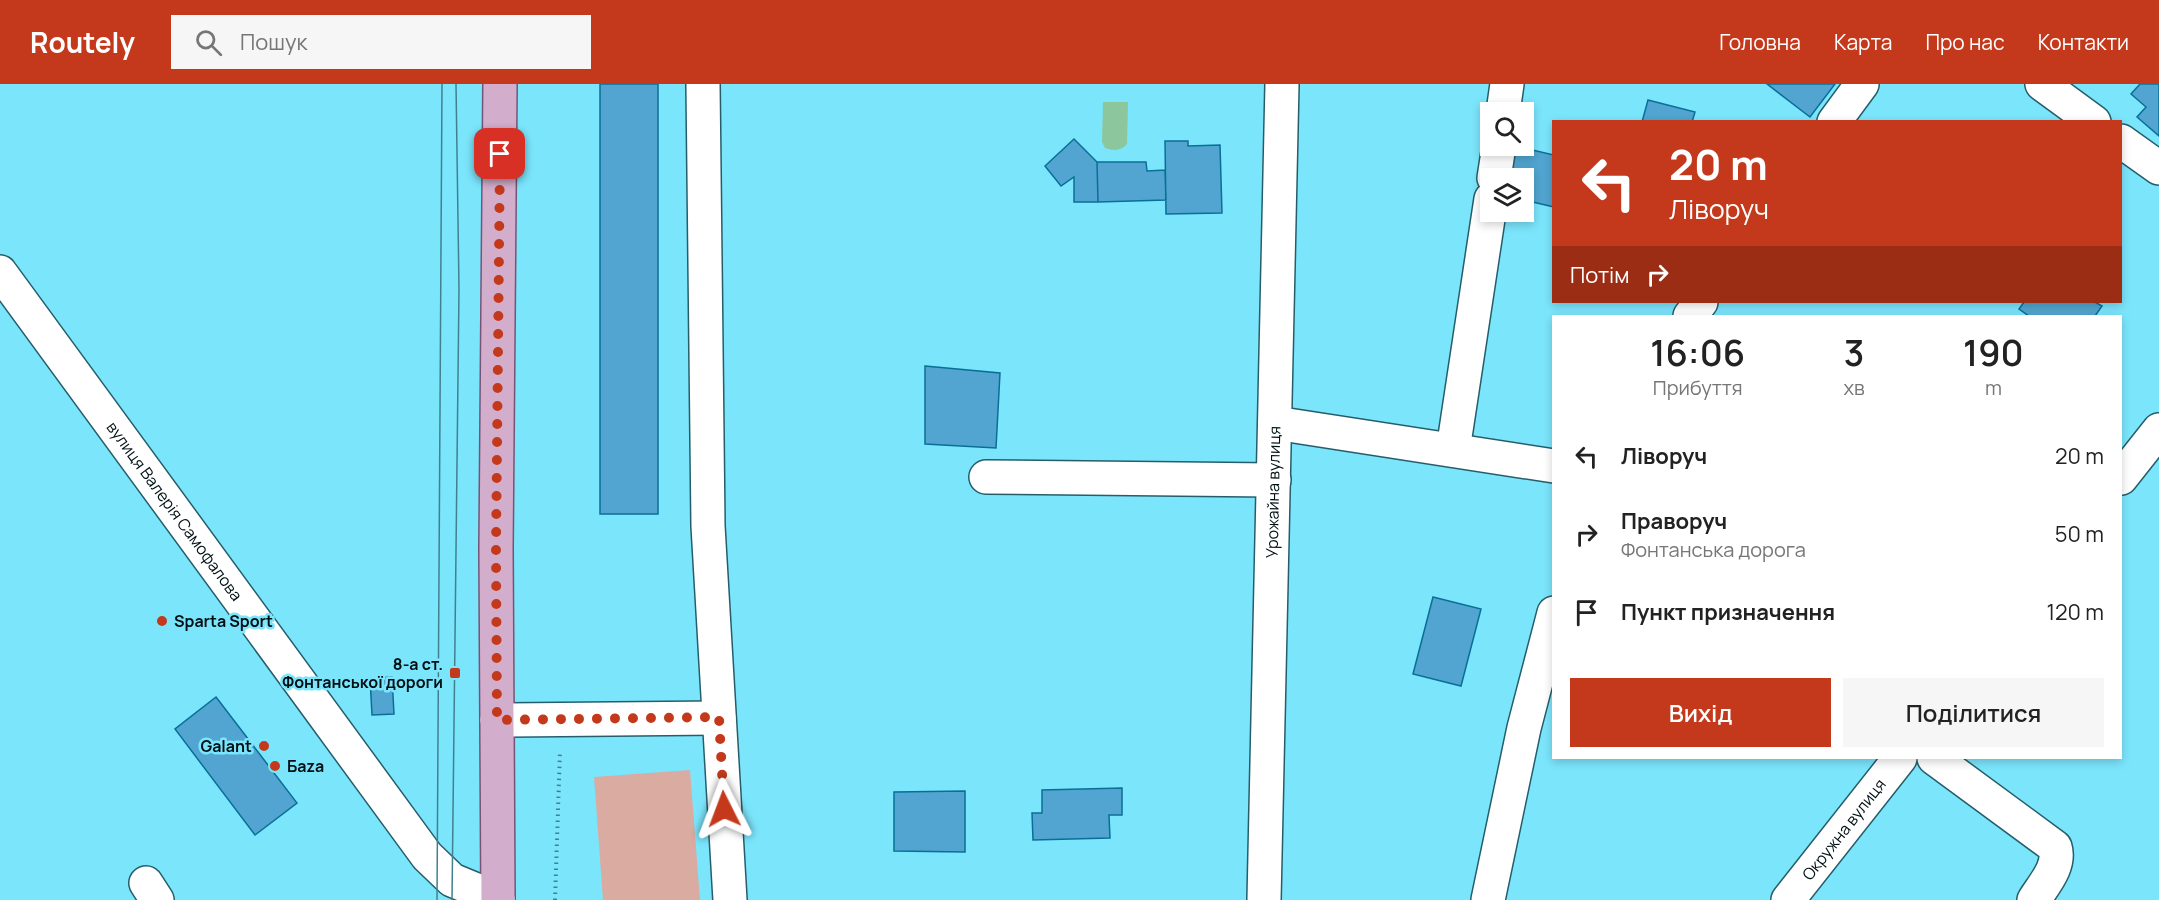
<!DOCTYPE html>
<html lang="uk">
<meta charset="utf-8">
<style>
:root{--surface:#fff;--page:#f6f6f6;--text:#222;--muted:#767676;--accent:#c4391b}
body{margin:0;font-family:Manrope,sans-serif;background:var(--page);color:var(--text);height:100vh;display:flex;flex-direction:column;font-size:22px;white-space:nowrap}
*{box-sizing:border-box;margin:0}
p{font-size:20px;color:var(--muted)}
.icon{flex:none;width:33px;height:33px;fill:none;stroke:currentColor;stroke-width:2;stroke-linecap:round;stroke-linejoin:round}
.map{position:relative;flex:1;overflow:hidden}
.panel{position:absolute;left:1552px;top:231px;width:570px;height:444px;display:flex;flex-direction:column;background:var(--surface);border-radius:0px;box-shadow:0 3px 9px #0003}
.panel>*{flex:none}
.guide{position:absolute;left:1552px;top:36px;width:570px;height:183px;border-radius:0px;box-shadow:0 3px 9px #0003;background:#c4391b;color:#fff;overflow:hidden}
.tools{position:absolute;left:1480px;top:18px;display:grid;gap:12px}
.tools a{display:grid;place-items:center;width:54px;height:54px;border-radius:0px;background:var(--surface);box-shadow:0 3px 9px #0003;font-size:30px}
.pin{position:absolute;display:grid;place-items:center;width:51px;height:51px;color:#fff;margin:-26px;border-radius:12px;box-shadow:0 3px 9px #0006}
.me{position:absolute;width:66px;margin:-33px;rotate:357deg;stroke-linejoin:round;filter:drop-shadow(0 0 4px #0008)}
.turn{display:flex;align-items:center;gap:21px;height:126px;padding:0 18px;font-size:27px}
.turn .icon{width:78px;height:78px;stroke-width:2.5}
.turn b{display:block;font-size:42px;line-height:51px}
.then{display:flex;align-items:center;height:57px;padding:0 18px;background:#0003;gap:12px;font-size:22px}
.eta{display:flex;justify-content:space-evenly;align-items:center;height:102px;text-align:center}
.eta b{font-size:36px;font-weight:600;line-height:42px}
.primary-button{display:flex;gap:12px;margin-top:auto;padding:12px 18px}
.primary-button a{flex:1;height:69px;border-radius:0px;background:var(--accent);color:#fff;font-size:24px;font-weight:600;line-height:69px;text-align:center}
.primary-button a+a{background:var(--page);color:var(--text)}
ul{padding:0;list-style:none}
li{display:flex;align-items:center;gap:18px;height:78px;padding:0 18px}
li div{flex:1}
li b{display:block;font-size:22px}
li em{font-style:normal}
header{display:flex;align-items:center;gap:36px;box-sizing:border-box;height:84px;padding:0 30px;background:var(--accent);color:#fff}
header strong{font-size:28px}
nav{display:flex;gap:33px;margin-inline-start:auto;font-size:21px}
.search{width:420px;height:54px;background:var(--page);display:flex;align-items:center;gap:15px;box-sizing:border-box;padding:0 21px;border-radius:0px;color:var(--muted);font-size:22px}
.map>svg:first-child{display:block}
.green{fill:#daaba0}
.water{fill:#8bc69d}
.building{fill:#51a5d0;stroke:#0a6f97;stroke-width:1.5}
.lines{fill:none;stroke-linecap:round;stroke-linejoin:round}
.minor-casing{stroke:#255e6a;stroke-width:36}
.major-casing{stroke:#765476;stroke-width:36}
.path{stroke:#41818f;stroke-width:4;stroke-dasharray:1.5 4.5;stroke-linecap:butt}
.minor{stroke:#fff;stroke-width:33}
.major{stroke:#d3aecc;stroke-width:33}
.tram{stroke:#41808e;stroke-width:1.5}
.route{stroke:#c4391b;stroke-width:10;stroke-dasharray:0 18}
.poi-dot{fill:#c4391b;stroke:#7be5fc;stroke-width:2}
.labels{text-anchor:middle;stroke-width:5;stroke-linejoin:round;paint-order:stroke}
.street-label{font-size:16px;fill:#001014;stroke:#7be5fc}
.poi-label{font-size:16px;font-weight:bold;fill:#001014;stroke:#7be5fc;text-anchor:start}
</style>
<header>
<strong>Routely</strong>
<div class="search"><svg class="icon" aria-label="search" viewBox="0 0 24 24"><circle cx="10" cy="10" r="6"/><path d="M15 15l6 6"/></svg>Пошук</div>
<nav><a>Головна</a><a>Карта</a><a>Про нас</a><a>Контакти</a></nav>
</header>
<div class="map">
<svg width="2159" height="816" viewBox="0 0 2159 816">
<rect width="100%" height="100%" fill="#7be5fc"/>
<path class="green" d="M690,686L700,816H603L594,693Z"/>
<path class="water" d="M1103,18H1128L1127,60C1121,67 1114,67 1105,64L1102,58Z"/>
<path class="building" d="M600,0H658V430H600Z
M1767,0H1835L1810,33Z
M2140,0H2159V52L2137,33L2146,23L2131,10Z
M1648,16L1695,28L1692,38H1642Z
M1074,55L1097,78L1098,118H1074V93L1061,102L1045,82Z
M1165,57H1188V62L1220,61L1222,129L1166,130Z
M1515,62L1554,71V123L1524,116V94H1506Z
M1097,78H1146L1147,87L1165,86L1166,116L1098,118Z
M2024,218H2095L2102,222L2095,232H2029L2019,225Z
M925,282L1000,289L996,364L925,360Z
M1433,513L1481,525L1461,602L1413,590Z
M392,593L394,630L372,631L370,594Z
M216,613L297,719L255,751L175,645Z
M1122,704V731H1109L1110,754L1033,756L1032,729H1042V706Z
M965,707V768L894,767V708Z"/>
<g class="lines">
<defs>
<g id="minor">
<path d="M703,0L708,442L730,816"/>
<path d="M2042,0L2094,38"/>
<path d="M1503,28L1507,0"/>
<path d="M1834,38L1862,0"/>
<path d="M2121,57L2159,84"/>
<path d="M1494,94L1499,62"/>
<path id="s1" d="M0,188L427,772L452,796L498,815"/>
<path d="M1690,232L1701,218"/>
<path d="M1275,339L1554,382"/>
<path d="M1453,366L1491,115"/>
<path d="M986,393L1274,396"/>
<path d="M2121,394L2159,346"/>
<path d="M497,636L719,634"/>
<path d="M1934,674L2055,763C2061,782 2044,800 2034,816"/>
<path d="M146,799L157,816"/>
<path id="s2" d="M1264,816L1282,0"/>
<path d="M1488,816L1524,644L1554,529"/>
<path id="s3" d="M1788,816L1900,674"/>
</g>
<path id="major" d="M498,816L496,465L500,0"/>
</defs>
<use href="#minor" class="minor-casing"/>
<use href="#major" class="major-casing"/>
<path class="path" d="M555,816L560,667"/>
<use href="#minor" class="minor"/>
<use href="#major" class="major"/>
<path class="tram" d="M437,816L442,0
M452,816L459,205L456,0"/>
</g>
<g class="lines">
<path class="route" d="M500,70L496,465L497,636L719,633L724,725"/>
</g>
<g class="poi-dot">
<circle cx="162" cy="537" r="6"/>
<rect x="449" y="583" width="12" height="12" rx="3"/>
<circle cx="264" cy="662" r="6"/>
<circle cx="275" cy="682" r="6"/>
</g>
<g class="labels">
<g class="street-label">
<text dy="6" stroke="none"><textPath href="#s2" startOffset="408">Урожайна вулиця</textPath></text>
<text dy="6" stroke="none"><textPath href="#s1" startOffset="296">вулиця Валерія Самофалова</textPath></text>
<text dy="6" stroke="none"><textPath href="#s3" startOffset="90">Окружна вулиця</textPath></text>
</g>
<g class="poi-label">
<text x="174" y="543">Sparta Sport</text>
<text x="443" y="586" text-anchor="end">8-а ст.<tspan x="443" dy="18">Фонтанської дороги</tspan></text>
<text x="252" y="668" text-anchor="end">Galant</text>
<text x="287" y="688">Баzа</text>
</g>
</g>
</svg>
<div class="tools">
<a><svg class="icon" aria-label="search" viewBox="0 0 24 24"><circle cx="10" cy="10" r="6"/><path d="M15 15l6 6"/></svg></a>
<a><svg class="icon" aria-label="layers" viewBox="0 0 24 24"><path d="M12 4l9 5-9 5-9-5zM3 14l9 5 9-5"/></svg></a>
</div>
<div class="pin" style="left:500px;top:70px;background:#d93025"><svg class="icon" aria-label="arrive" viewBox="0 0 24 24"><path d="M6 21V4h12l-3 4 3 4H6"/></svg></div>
<svg class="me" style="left:724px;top:725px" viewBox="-20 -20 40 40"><path d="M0-17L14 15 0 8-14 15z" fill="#c4391b" stroke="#fff" stroke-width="4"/></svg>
<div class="guide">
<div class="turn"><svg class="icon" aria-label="left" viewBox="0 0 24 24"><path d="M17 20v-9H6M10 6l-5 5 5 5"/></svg><div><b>20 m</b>Ліворуч</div></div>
<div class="then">Потім<svg class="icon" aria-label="right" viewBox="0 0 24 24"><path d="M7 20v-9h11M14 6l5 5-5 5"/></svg></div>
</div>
<section class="panel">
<div class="eta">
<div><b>16:06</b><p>Прибуття</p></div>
<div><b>3</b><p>хв</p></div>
<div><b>190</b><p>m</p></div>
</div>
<ul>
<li><svg class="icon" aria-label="left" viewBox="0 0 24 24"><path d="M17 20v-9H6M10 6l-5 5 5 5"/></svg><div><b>Ліворуч</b></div><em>20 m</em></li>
<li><svg class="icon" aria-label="right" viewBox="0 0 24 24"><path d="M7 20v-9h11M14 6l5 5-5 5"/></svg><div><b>Праворуч</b><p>Фонтанська дорога</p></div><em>50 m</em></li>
<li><svg class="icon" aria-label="arrive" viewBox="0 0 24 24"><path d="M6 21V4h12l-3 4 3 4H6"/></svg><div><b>Пункт призначення</b></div><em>120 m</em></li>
</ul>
<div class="primary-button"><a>Вихід</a><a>Поділитися</a></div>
</section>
</div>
